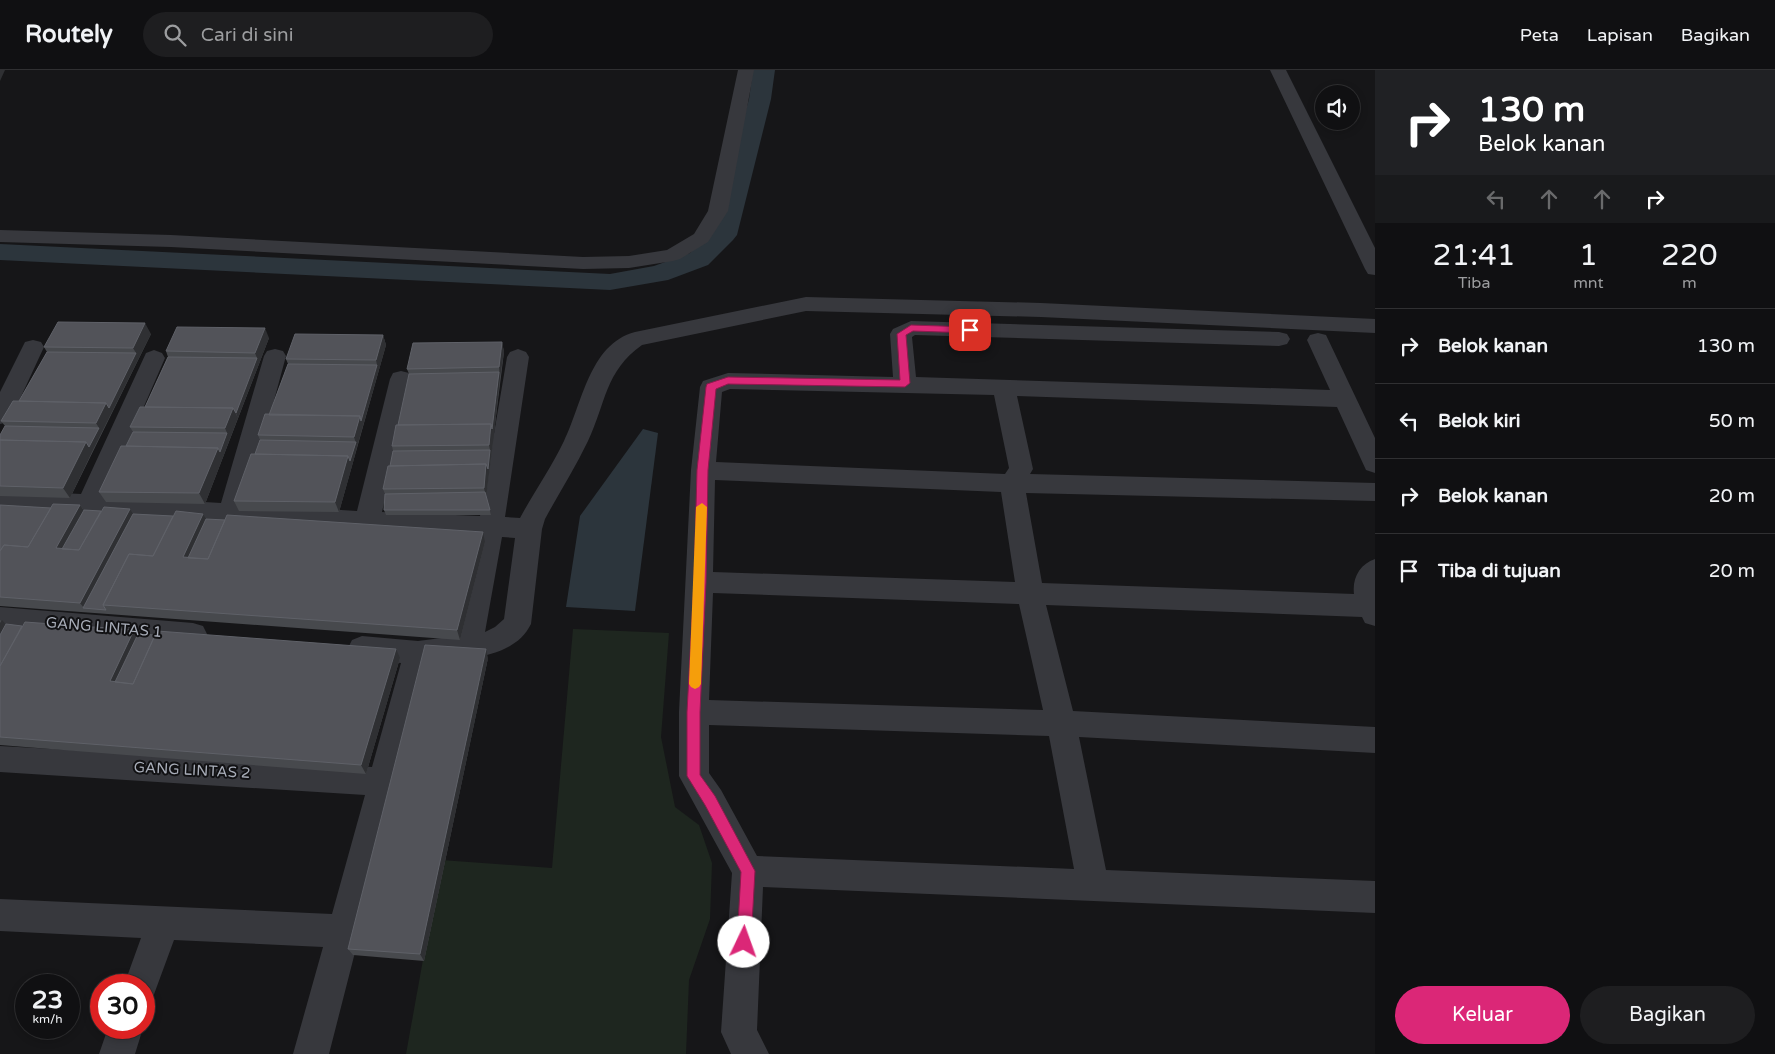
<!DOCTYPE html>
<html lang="id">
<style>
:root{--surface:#101012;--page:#1e1e20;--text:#f1f3f6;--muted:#9c9d9f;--line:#303032;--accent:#db2777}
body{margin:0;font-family:"Varela Round",sans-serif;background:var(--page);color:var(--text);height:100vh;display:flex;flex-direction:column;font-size:19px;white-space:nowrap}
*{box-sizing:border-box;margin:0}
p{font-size:16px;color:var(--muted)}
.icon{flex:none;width:28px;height:28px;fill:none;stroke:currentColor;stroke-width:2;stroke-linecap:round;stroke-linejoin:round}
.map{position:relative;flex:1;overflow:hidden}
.drawer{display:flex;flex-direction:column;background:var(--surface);width:400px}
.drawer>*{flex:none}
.hud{background:#202124;color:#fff;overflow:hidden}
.controls{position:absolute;left:1315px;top:15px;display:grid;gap:10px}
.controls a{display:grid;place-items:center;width:45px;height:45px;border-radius:50%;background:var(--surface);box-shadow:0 2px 8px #0003,0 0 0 1px var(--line);font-size:25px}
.speed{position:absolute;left:15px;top:904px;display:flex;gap:10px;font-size:25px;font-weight:700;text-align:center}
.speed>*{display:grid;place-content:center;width:65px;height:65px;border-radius:50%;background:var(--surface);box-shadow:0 2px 8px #0003,0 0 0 1px var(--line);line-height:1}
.speed small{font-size:12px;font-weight:400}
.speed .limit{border:8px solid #d22;background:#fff;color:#111}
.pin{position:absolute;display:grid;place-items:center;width:42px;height:42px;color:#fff;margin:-21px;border-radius:10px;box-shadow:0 2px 8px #0006}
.me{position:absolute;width:55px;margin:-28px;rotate:3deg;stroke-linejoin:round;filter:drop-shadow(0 0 4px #0008)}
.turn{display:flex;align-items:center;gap:18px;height:105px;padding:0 20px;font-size:22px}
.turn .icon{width:65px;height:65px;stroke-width:2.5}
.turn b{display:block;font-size:35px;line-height:42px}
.lanes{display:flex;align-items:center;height:48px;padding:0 20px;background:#0003;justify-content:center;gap:25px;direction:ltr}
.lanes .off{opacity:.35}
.eta{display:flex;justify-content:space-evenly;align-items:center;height:85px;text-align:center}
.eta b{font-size:30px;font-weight:600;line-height:35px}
.action{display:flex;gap:10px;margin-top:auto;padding:10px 20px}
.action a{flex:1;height:58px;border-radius:30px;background:var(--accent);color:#fff;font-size:20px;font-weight:600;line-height:58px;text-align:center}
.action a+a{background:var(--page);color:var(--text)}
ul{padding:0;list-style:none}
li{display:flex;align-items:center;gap:15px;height:75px;padding:0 20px;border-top:1px solid var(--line)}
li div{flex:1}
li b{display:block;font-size:19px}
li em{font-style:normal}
header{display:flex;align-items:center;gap:30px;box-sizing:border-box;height:70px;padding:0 25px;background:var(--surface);border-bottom:1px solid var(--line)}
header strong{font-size:24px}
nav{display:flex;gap:28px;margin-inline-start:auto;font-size:18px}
.search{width:350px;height:45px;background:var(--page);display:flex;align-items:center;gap:12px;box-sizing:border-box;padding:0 18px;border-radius:28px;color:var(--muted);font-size:19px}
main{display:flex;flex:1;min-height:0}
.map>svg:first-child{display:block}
.green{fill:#1e261f}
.water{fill:#2c353c}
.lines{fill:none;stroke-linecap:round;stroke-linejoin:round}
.canal{fill:#2c353c;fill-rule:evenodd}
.minor{fill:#37383d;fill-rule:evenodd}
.wall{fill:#47494d}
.shaded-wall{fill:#2f3033}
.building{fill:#525359;stroke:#5f6168}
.route{fill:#db2777;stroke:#8e194d}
.slow{fill:#f59e0b}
.labels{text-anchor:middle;stroke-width:4;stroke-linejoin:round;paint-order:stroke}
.street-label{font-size:15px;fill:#a8adb8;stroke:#111113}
</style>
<header>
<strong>Routely</strong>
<div class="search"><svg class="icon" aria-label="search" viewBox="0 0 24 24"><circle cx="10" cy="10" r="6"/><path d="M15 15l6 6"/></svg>Cari di sini</div>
<nav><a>Peta</a><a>Lapisan</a><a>Bagikan</a></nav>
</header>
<main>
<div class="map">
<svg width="1375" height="984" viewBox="0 0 1375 984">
<rect width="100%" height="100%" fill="#161618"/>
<path class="green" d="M573,559L669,563L661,667L675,737L699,755L712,793L710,849L689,910L686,984H406L441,790L552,798Z"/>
<path class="water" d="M643,359L658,363L635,541L566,537L580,446Z"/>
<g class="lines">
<path class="canal" d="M753,0H775L771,29L737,165L733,170L708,195L668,210L610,220L0,190V174L610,204L654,196L690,183L712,162L749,29Z"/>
<path class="minor" d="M738,0H754L728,141L708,172L680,189L673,191L629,198L583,199L171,177L0,172V160L171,165L583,187L629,186L667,180L694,164L708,141Z
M1270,0H1286L1375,178V205L1368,204L1365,199Z
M806,227L1041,233L1375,249V263L1041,247L806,241L642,275C605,301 606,333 588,371C575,398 559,423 545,449L542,459L531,554C513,590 464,588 429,593L329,984H293L323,877L174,870L153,927L144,931V915H124L141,868L0,861V829L332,844L365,725L0,702V676L372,697L401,593L362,590L352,586L348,578L352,570L362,566L418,571L457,566L476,465L367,461L0,438V420L81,424L146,283L154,280L162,283L165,288L105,426L221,433L264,286L267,281L275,279L283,281L286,286L246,434L357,441L390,309L393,303L401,301L409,303L412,309L382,442L480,446L507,287L510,282L518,279L526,282L529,287L505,447L520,448C534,422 551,398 564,371C582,335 589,274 635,262ZM502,467L515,468L504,549L495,557L485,562Z
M911,251L1279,262L1287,264L1290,269L1287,274L1279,276L915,265L912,267L916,307L1330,320L1307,270L1310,265L1318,263L1326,265L1375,368V403L1366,400L1337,337L1017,326L1033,399L1030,404L1375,413V431L1026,423L1042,513L1354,524C1352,508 1360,494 1375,489V556L1365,553L1362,547L1046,535L1073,641L1375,657V683L1079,667L1106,800L1375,811V843L763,817L757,960L769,984H731L721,962L732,803L679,706V642L691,400L700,317L703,311L728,303L893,307L890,264L893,259ZM730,319L994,325L1009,398L1005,404L716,392L722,322ZM715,410L1001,422L1015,512L713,502ZM713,523L1019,534L1043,640L709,630ZM709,655L1049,666L1074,799L757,786L721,720L709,703Z
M33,270L41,272L44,277L12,346L8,352L0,354V322L25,272Z
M0,537L193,553L203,556L207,564L203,572L193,575L0,559Z
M108,958H143L135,984H99Z"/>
</g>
<path class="wall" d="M151,264L70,428L0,426V365L5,356L1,351L19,331L47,282L44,277Z
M383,265L386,275L339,442L239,441L234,431L255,384L260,370L258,365L269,345L288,294L286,289Z
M269,268L205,434L106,432L99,422L126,376L133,362L130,357L145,337L168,287L166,281Z
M502,272L504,282L486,427L491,445H386L384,440L385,424L383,419L390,396L393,381L392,376L398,355L409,304L407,299Z
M0,435L51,438L80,435L84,440L206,449L485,472L460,570L0,536Z
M0,550L6,554L22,556L134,560L138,564L400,588L366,704L0,675Z
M488,588L424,891L353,885L348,879Z"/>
<path class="shaded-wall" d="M0,0H5L0,11Z
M145,253L151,264L92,382L89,377L99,358L96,353L106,333L136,283L133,278Z
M265,258L269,268L238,348L236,343L257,288L255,283Z
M383,265L386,275L357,377L354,367L360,346L377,295L376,290Z
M502,272L504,282L500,308L499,297Z
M499,302L500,308L494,364L492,359Z
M233,338L238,348L205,434L199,423L218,378L227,363L225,358Z
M491,354L494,364L486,428L484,418L486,394L490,380L489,375Z
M86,372L92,382L70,428L63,418Z
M356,372L357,377L352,396L350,391Z
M348,386L352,396L339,442L335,432Z
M80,435L87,445L66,484L56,478Z
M130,439L136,449L84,538L80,533Z
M203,444L209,454L191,493L183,487Z
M483,462L485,472L460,570L457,560Z
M2,550L10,559L0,577V553Z
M134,560L141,569L119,616L110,611Z
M396,579L400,588L366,704L361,695Z
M486,579L488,588L424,891L420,884Z"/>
<path class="building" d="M58,252L145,253L133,278L44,277Z
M177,257L265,258L255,283L166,281Z
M295,264L383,265L376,290L286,289Z
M502,272L499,297L407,299L413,273Z
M47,282L136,283L109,338L106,333L19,331Z
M168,287L257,288L236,343L233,338L145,337Z
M288,294L377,295L361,351L360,346L269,345Z
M499,302L492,359L491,354L398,355L409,304Z
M13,331L106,333L96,353L1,351Z
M140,337L233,338L225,358L130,357Z
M265,344L360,346L354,367L258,365Z
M491,354L489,375L392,376L396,355Z
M5,356L99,358L89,377L86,372L0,370V365Z
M133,362L227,363L220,382L218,378L126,376Z
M0,370L86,372L63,418L0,416Z
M260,370L356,372L350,391L348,386L255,384Z
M121,376L218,378L199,423L99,422Z
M490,380L488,399L486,394L390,396L393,381Z
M251,384L348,386L335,432L234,431Z
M486,394L484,418L383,419L388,396Z
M485,422L490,440H384L385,424Z
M53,434L80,435L56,478L79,480L104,437L130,439L80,533L0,527V481L4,475L28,477Z
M0,435L51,438L28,477L4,475L0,481Z
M84,440L101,441L79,480L62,479Z
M176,441L203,444L183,487L208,489L227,445L483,462L457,560L103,535L129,484L153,486Z
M133,444L173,446L153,486L129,484L103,535L106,540L83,538Z
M206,449L225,450L208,489L188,488Z
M25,552L134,560L110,611L133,614L157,561L396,579L361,695L0,667V596Z
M6,554L22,556L0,596V565Z
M138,564L155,565L133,614L115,612Z
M425,575L486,579L420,884L348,879Z"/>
<path class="route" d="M911,255L970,257L974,260L970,263L913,261L906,265L910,313L905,317L728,314L716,319L708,400L706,512L700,642V705L715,726L755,801L751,872L749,878L744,880L739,878L737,872L741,802L705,735L687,706V642L694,512L697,400L706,317L707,314L728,307L900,310L897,264Z"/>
<path class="slow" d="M702,433L707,437L701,614L699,617L695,619L691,617L689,614L696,437Z"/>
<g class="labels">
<g class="street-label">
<text transform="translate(104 557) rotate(5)" y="5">GANG LINTAS 1</text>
<text transform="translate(192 700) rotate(3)" y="5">GANG LINTAS 2</text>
</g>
</g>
</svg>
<div class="controls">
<a><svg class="icon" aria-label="sound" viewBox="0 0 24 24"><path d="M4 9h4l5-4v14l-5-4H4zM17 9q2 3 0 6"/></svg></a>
</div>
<div class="speed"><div>23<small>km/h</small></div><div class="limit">30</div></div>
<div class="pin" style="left:970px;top:260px;background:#d93025"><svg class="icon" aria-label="arrive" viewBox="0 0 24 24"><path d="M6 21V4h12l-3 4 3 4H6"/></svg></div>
<svg class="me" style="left:744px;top:872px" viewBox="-20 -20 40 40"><circle r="19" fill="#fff"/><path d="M0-13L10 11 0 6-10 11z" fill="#db2777"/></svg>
</div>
<section class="drawer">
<div class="hud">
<div class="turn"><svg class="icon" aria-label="right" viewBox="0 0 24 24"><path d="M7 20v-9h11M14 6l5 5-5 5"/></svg><div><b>130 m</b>Belok kanan</div></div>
<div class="lanes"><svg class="icon off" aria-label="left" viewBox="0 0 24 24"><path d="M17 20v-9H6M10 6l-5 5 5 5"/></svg><svg class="icon off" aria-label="ahead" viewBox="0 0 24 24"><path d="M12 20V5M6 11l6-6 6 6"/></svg><svg class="icon off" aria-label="ahead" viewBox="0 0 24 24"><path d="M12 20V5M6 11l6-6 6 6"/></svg><svg class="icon" aria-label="right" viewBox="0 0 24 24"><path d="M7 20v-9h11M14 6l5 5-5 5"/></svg></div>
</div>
<div class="eta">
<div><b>21:41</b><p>Tiba</p></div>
<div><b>1</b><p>mnt</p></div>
<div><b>220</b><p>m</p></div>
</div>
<ul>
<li><svg class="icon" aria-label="right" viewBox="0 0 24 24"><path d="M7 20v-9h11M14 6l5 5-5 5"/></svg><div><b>Belok kanan</b></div><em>130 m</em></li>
<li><svg class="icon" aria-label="left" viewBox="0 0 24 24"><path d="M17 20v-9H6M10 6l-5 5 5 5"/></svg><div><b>Belok kiri</b></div><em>50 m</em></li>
<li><svg class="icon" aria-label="right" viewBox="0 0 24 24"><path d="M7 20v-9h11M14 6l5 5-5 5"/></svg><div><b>Belok kanan</b></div><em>20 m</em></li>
<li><svg class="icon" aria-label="arrive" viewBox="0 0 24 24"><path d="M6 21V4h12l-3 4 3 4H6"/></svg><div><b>Tiba di tujuan</b></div><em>20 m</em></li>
</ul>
<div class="action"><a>Keluar</a><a>Bagikan</a></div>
</section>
</main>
